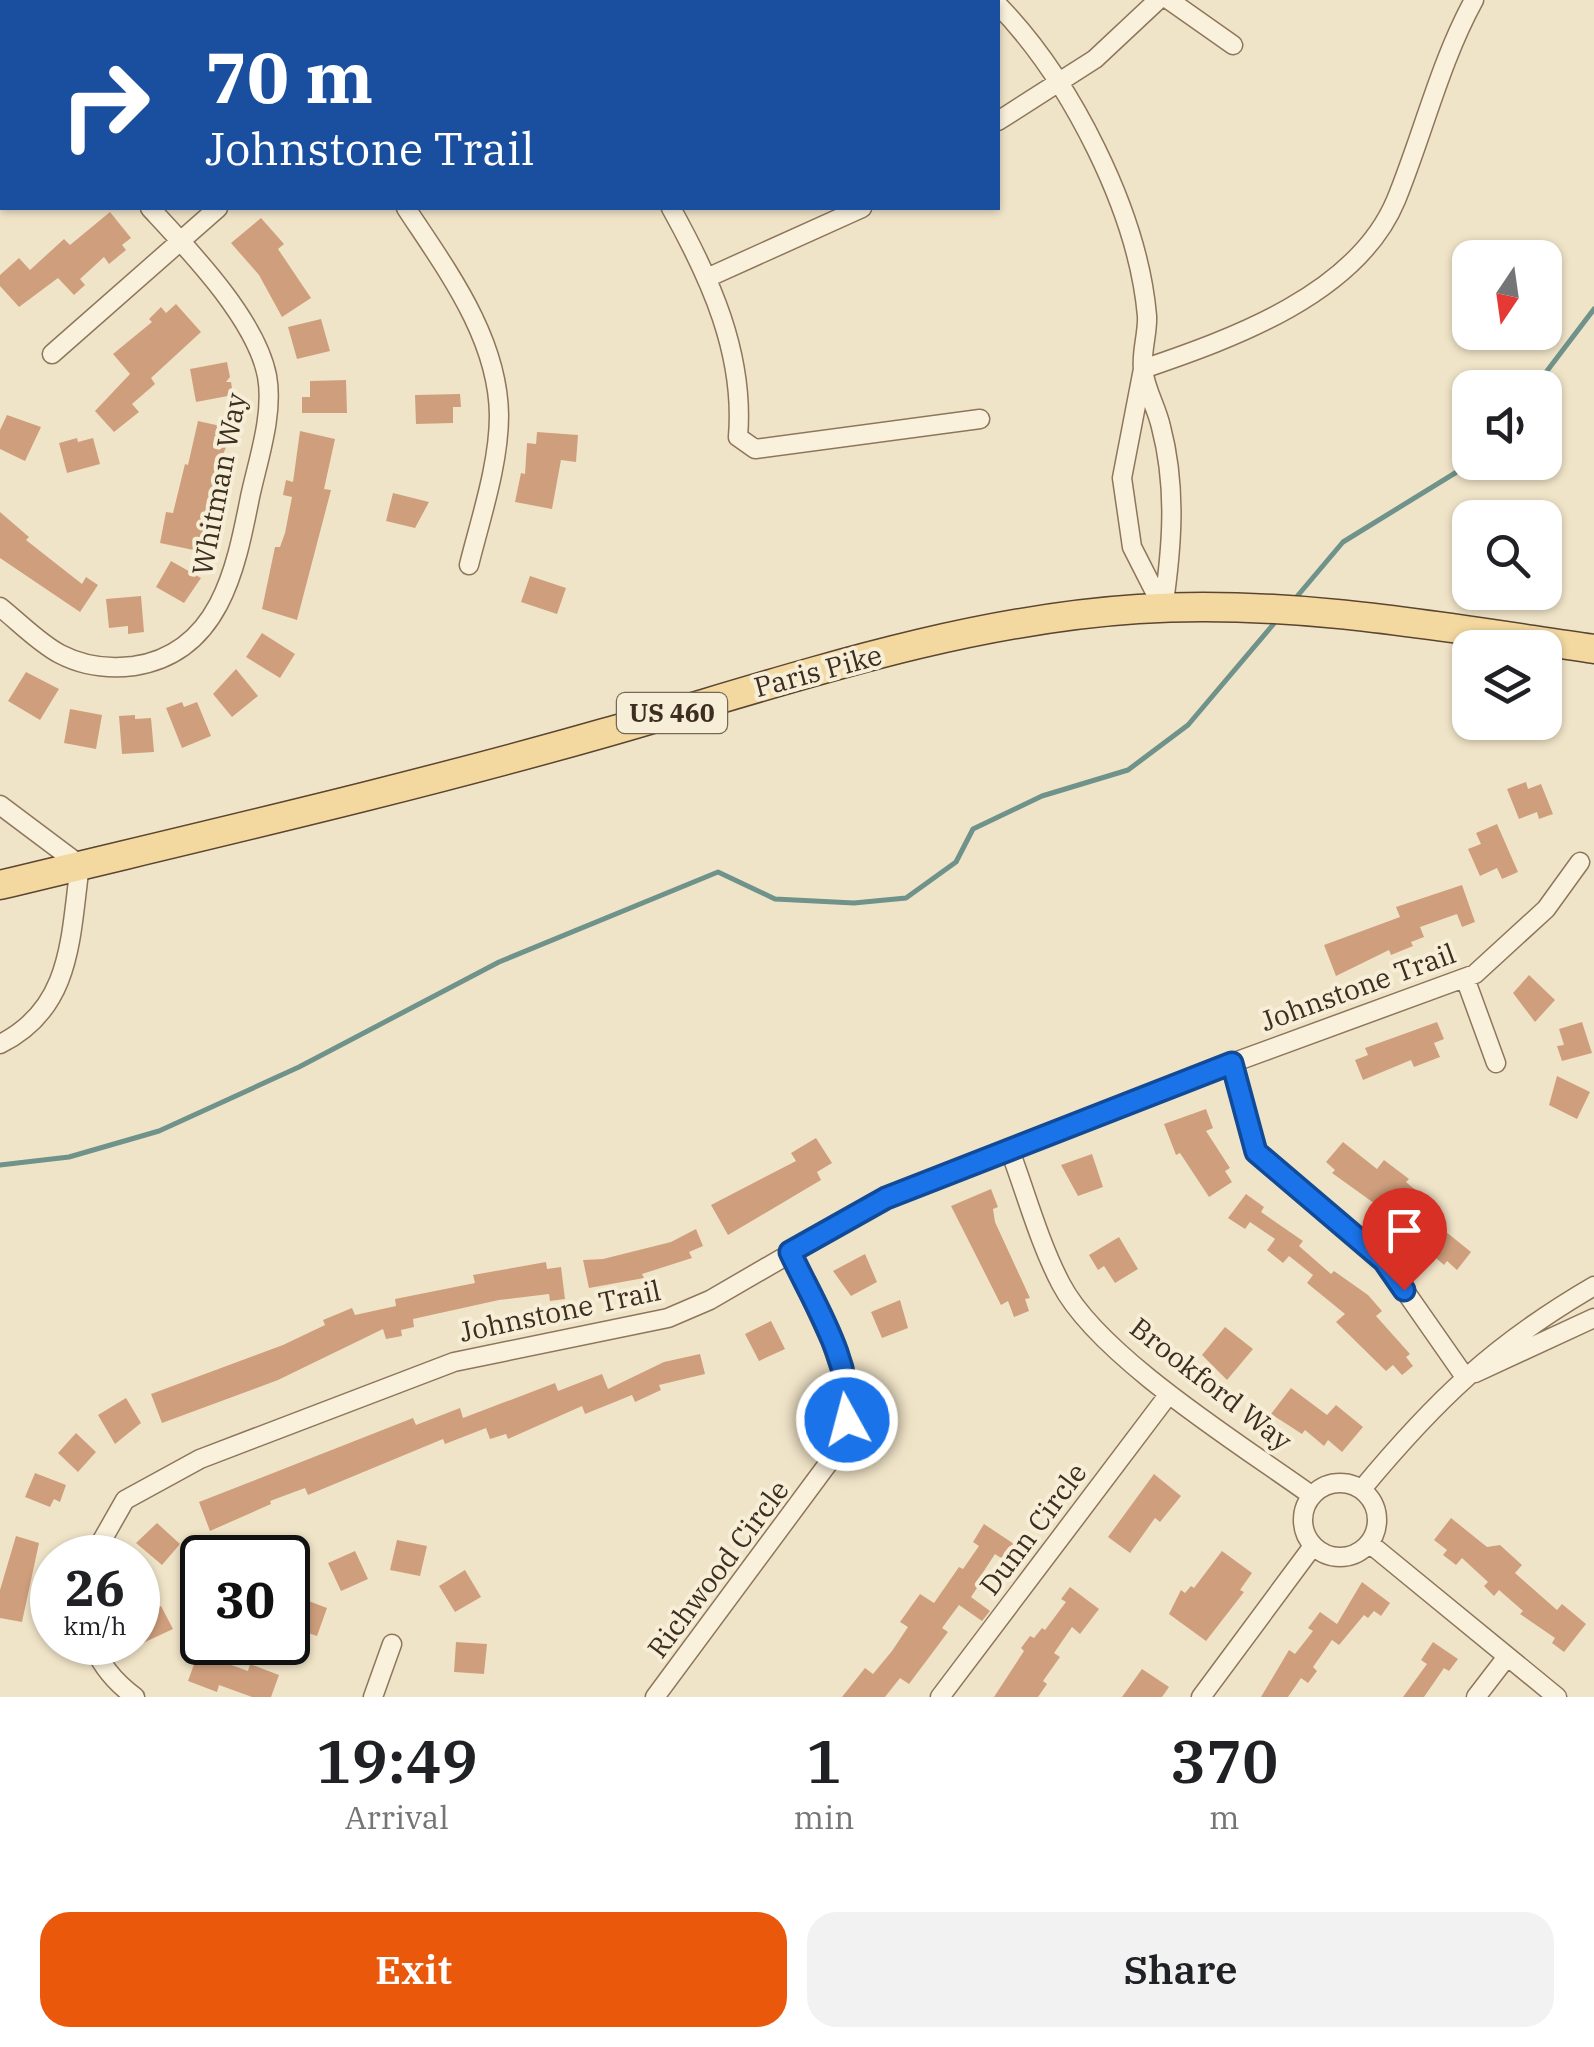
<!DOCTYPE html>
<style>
:root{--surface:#fff;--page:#f2f2f2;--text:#202124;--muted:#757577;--accent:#ea580c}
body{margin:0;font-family:"IBM Plex Serif",serif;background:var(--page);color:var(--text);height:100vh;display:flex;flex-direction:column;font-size:38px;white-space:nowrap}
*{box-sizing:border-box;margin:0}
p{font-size:32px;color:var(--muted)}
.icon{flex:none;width:55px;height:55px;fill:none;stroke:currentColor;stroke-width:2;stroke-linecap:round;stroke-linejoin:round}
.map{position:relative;height:1697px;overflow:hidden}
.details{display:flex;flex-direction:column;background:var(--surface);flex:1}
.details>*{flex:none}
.banner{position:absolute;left:0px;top:0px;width:1000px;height:210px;box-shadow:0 2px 8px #0004;background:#1a4fa0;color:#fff;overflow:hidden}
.needle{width:65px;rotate:193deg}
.buttons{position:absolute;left:1452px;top:240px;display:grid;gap:20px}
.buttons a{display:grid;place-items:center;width:110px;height:110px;border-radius:20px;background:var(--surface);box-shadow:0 2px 8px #0004;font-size:50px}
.speed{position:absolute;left:30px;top:1535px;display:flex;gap:20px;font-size:50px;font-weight:700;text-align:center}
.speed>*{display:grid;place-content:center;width:130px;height:130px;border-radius:50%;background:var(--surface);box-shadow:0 2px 8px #0004;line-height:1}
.speed small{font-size:25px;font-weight:400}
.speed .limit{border:5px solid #111;border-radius:15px;background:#fff;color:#111}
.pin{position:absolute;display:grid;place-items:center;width:85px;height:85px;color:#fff;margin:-102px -42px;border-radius:50% 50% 50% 0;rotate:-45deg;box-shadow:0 0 10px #0007}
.pin .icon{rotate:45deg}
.me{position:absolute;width:110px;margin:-55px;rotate:353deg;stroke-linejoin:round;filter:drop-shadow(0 0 8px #0008)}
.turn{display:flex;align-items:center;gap:35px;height:210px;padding:0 40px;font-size:45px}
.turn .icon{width:130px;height:130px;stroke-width:2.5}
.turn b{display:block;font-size:70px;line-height:85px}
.eta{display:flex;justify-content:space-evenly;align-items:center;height:170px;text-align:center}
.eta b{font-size:60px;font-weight:600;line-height:70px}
.action{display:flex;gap:20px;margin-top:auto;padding:20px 40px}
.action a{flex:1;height:115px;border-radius:30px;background:var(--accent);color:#fff;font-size:40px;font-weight:600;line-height:115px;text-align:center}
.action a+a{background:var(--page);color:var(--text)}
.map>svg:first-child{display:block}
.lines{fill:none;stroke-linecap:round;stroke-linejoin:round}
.stream{stroke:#6f938a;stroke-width:5}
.building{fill:#cf9f7d}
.minor-casing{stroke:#8d765c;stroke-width:21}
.primary-casing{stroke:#5b4430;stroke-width:31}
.minor{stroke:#faf1dc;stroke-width:18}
.primary{stroke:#f3d9a0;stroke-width:28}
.route-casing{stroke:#114b97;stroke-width:25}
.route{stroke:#1a73e8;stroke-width:18}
.labels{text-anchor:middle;stroke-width:8;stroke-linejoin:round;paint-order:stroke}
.shield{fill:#f7eed8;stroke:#756857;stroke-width:2.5}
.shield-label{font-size:25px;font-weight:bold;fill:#3d2e20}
.street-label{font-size:28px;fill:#3d2e20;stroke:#f7eed8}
</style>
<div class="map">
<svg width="1594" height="1697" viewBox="0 0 1594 1697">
<rect width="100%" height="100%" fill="#f0e4c8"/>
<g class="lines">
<path class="stream" d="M1534,388L1594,309
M1294,600L1343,542L1473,462
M0,1165L69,1157L159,1131L299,1067L499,962L718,872L775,899L854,903L906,898L956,862L973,829L1042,796L1128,770L1188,725L1277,620"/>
</g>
<path class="building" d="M110,212L131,238L122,245L126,250L109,264L104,257L80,279L85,285L74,295L58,278L19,307L0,286V275L19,258L30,270L64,239L70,245Z
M261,218L284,244L278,249L311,298L282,317L259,275L231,243Z
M176,304L201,332L151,378L155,384L132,404L139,412L114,432L95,411L130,374L113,354L152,322L149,319L161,307L166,313Z
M321,319L330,351L297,359L288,327Z
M227,362L230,377L226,382H231L233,395L196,402L190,369Z
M346,380L347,413H302V397H310V381Z
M460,394L461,407H453V423L416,424L415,395Z
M7,415L41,427L25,461L0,449V430Z
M198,421L234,429L221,459L213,493L219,494L214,522L203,552L160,543L166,512L173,513L185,464L188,465Z
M300,431L335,439L324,489L331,490L297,620L262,609L275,547H280L285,533L292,497L283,495L286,480L293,482Z
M537,432L578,435L576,462L561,460L552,509L515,502L521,473L525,474L527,443L536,444Z
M77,438L78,442L93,438L100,464L67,473L59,443Z
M393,493L429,502L415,528L386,521Z
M0,512L29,537L26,540L82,584L86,577L98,585L80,612L0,558Z
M171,561L201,578L184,603L156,587Z
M530,576L566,588L557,614L521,602Z
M141,596L144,632L128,634V626L109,628L106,599Z
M262,633L295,654L280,678L246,657Z
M236,669L258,696L232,717L213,694Z
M26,672L59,689L40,720L8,701Z
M182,702L184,707L197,702L211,736L182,748L166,708Z
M70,709L102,715L96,749L64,743Z
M135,715V719L151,718L154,752L122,754L119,716Z
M1526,782L1528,789L1541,784L1553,814L1539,819L1537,812L1519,819L1507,789Z
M1497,824L1518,872L1502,879L1497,868L1480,876L1468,849L1481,844L1476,833Z
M1462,885L1475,922L1462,927L1457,914L1420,927L1424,937L1411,942L1413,946L1391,955L1389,950L1336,976L1324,945L1400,917L1396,907Z
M1529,975L1555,1000L1535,1022L1513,993Z
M1437,1022L1444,1039L1434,1043L1440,1057L1414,1067L1411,1060L1363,1080L1355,1060L1368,1055L1365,1048Z
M1582,1022L1592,1053L1562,1061L1557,1046L1564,1045L1559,1029Z
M1557,1076L1590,1092L1577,1119L1549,1105Z
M1206,1109L1213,1128L1206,1131L1230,1168L1225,1171L1232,1182L1209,1197L1180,1153L1176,1155L1164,1124Z
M816,1138L832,1163L817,1172L821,1180L728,1235L711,1205L796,1161L791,1153Z
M1343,1142L1377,1169L1384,1160L1409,1179L1406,1182L1443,1214L1435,1223L1471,1252L1457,1270L1447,1261L1444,1265L1406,1232L1411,1226L1389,1206L1385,1211L1332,1173L1335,1170L1326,1162Z
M1092,1154L1103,1187L1078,1196L1061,1165Z
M991,1189L998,1207L993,1209L995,1222L1030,1298L1025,1299L1029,1311L1014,1317L1008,1301L1001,1305L951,1206Z
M1246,1194L1264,1207L1261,1212L1303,1241L1299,1246L1331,1274L1334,1271L1368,1295L1382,1311L1376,1316L1410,1354L1406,1357L1413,1366L1402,1375L1393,1365L1386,1371L1336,1322L1345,1314L1307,1283L1313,1275L1289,1256L1283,1263L1267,1250L1275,1239L1250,1222L1245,1229L1228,1218Z
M696,1229L703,1246L689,1252L692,1258L642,1274L644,1278L589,1288L583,1260L603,1259L671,1242Z
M1119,1237L1138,1269L1115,1283L1104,1266L1098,1270L1089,1255Z
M865,1254L877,1282L851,1296L833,1271Z
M546,1262L547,1269L561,1267L565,1299L550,1301L549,1294L499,1300L413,1319L414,1327L401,1330L402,1336L386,1339L383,1329L278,1380L162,1423L151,1394L283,1345L325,1325L323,1320L352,1308L355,1315L396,1306L395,1299L475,1283L473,1275Z
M900,1300L908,1328L882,1338L871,1312Z
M771,1321L785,1349L759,1361L745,1334Z
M1225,1327L1253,1349L1227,1380L1202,1355Z
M700,1354L705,1374L659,1385L661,1390L635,1402L632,1395L585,1414L582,1406L508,1439L506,1434L490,1439L486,1428L445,1444L443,1439L308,1495L305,1488L270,1501L271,1504L210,1531L199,1502L413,1418L416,1425L460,1408L463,1418L555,1383L558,1391L602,1374L608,1389L664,1362Z
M1291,1388L1327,1415L1336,1405L1363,1427L1342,1452L1328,1440L1324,1446L1305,1430L1302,1434L1271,1414Z
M126,1398L141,1423L115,1444L98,1415Z
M76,1433L96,1452L78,1472L58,1453Z
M35,1473L66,1485L60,1502L54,1499L50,1507L25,1497Z
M1154,1474L1181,1496L1160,1522L1155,1518L1130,1553L1108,1537Z
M1451,1518L1487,1547L1500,1545L1522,1565L1515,1573L1557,1610L1562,1604L1586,1624L1564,1652L1552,1643L1555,1638L1520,1614L1523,1611L1499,1590L1494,1596L1484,1586L1488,1582L1462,1558L1456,1565L1443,1555L1447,1550L1434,1540Z
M157,1523L180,1544L162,1565L136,1543Z
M984,1524L1014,1544L1004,1560L995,1554L978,1580L981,1582L971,1597L990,1611L982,1621L959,1605L942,1628L948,1632L909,1684L900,1678L885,1697H842L865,1668L873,1674L892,1651L908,1627L900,1622L920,1594L934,1603L959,1567L963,1569L979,1546L973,1542Z
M16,1536L39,1543L22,1622L0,1618V1590Z
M397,1540L427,1546L420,1576L390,1570Z
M355,1551L368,1579L341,1591L328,1563Z
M1222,1551L1252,1573L1240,1590L1244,1592L1206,1641L1169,1614L1181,1590L1185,1593L1191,1586L1194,1588Z
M465,1570L481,1597L455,1612L439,1586Z
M1362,1582L1390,1603L1381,1616L1374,1611L1368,1618L1364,1615L1339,1645L1332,1640L1313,1667L1317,1671L1308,1683L1301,1678L1288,1697H1261L1289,1650L1295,1654L1313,1631L1308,1628L1320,1612L1337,1624Z
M1070,1587L1099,1609L1080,1634L1072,1627L1054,1653L1060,1657L1043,1681L1047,1684L1038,1697H994L1024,1651L1021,1648L1030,1636L1034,1638L1042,1628L1045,1630L1066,1602L1061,1599Z
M298,1597L327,1608L317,1636L288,1626Z
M161,1606L173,1629L143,1643L138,1617Z
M456,1642L487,1644L484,1674L454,1672Z
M1433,1642L1458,1659L1449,1671L1444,1668L1424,1697H1403L1427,1664L1421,1660Z
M198,1653L248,1671L250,1664L279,1675L271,1697H252L219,1685L217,1692L188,1681Z
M1142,1669L1169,1687L1162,1697H1122Z"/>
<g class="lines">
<defs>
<path id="minor" d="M16,0V2
M269,0L271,2
M534,0L535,2
M1169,0L1233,45
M505,2L508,0
M998,5C1070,79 1138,211 1147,316C1148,333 1141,352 1143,369C1145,389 1157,408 1161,427C1177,488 1172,548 1163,609
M998,121L1095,59L1158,0
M0,138L2,137
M406,208C446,269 498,337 499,415C499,464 481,517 469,565
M671,208C710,278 745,354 738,437L755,449L980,419
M709,277L862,208
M52,354L218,208
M1143,369C1234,338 1357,294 1396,200C1423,134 1440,62 1474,0
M1143,369L1122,478L1132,547L1163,608
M0,607C19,622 39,643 60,654C83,666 110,669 134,666C220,653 236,568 250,497C258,460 274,414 267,376C256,319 189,250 150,208
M0,805L80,865C70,936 73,1008 0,1044
M1465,978L1496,1063
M1232,1063L1256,1151L1384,1261L1465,1377
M1009,1148C1026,1193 1039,1242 1061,1284C1099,1357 1243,1446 1311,1495
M1475,1373L1594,1318
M1303 1520a37 37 0 1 1 74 0a37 37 0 1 1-74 0Z
M1362,1489C1435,1401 1494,1344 1594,1286
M1369,1543L1557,1697
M92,1558L125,1500L200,1459L454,1362L668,1318L710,1300L886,1198L1232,1063L1475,974L1546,909L1580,862
M92,1642C100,1665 116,1683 135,1697
M373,1697L392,1644
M655,1697L844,1442L850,1397L831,1342L790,1252
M940,1697L1169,1394
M1201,1697L1313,1546
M1476,1697L1506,1658"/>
<path id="primary" d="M0,885C202,836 404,790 604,733C780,683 954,621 1138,609C1291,599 1443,627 1594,649"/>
</defs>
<use href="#minor" class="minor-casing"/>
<use href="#primary" class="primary-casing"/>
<use href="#minor" class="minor"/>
<use href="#primary" class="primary"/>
</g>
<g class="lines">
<defs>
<path id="route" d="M847,1420C854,1364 813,1302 790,1252L886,1198L1232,1063L1256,1152L1384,1261L1404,1290"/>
</defs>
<use href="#route" class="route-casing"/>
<use href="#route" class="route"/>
</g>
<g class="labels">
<rect class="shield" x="617" y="693" width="110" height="40" rx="8"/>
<g class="shield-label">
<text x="672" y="722">US 460</text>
</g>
<g class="street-label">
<text transform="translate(219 484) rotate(-79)" y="10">Whitman Way</text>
<text transform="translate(818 671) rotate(-15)" y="10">Paris Pike</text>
<text transform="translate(1358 987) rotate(-20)" y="10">Johnstone Trail</text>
<text transform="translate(560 1311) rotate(-12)" y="10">Johnstone Trail</text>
<text transform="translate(1211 1384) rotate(38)" y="10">Brookford Way</text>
<text transform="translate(1033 1529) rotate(-53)" y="10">Dunn Circle</text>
<text transform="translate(718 1569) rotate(-53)" y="10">Richwood Circle</text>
</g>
</g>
</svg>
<div class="buttons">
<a><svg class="needle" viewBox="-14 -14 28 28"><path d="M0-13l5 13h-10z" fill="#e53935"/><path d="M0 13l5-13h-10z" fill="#757577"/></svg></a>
<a><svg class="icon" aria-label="sound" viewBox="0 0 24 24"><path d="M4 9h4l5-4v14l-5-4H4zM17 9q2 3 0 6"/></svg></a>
<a><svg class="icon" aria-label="search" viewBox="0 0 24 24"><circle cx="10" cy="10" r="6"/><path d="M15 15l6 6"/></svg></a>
<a><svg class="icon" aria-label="layers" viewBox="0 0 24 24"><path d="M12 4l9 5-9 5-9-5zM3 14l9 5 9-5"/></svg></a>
</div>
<div class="speed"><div>26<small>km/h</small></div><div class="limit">30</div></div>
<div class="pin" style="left:1404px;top:1290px;background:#d93025"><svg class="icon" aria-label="arrive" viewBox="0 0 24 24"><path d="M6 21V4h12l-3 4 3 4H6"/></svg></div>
<svg class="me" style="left:847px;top:1420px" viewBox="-20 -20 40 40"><circle r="17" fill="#1a73e8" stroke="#fff" stroke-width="3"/><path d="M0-11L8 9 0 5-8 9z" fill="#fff"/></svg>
<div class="banner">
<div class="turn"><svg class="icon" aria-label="right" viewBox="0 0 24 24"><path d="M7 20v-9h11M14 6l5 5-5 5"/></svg><div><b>70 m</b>Johnstone Trail</div></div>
</div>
</div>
<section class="details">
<div class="eta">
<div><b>19:49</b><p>Arrival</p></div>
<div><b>1</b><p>min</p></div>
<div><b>370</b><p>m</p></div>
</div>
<div class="action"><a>Exit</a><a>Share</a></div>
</section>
